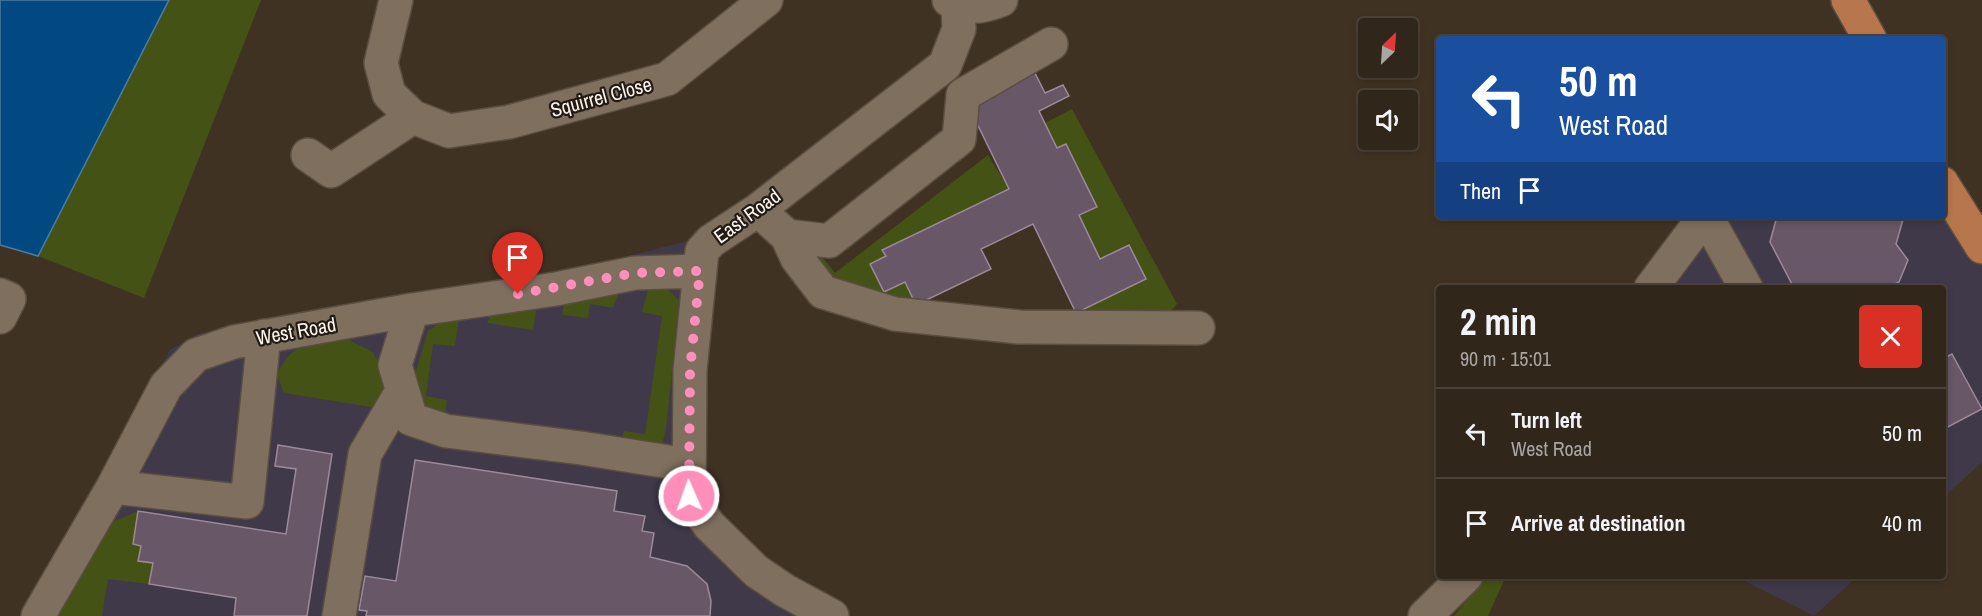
<!DOCTYPE html>
<meta charset="utf-8">
<style>
:root{--surface:#30261a;--page:#382e23;--text:#f1f3f6;--muted:#a8a5a2;--line:#4b4339}
body{margin:0;font-family:"Archivo Narrow",sans-serif;background:var(--page);color:var(--text);height:100vh;display:flex;flex-direction:column;font-size:22px;white-space:nowrap}
*{box-sizing:border-box;margin:0}
p{font-size:20px;color:var(--muted)}
.icon{flex:none;width:33px;height:33px;fill:none;stroke:currentColor;stroke-width:2;stroke-linecap:round;stroke-linejoin:round}
.map{position:relative;flex:1;overflow:hidden}
.details{position:absolute;left:1436px;top:285px;width:510px;height:294px;display:flex;flex-direction:column;background:var(--surface);border-radius:6px;box-shadow:0 3px 9px #0003,0 0 0 2px var(--line)}
.details>*{flex:none}
.banner{position:absolute;left:1436px;top:36px;width:510px;height:183px;border-radius:6px;box-shadow:0 3px 9px #0003,0 0 0 2px var(--line);background:#1a4fa0;color:#fff;overflow:hidden}
.needle{width:39px;rotate:25deg}
.tools{position:absolute;left:1358px;top:18px;display:grid;gap:12px}
.tools a{display:grid;place-items:center;width:60px;height:60px;border-radius:6px;background:var(--surface);box-shadow:0 3px 9px #0003,0 0 0 2px var(--line);font-size:30px}
.pin{position:absolute;display:grid;place-items:center;width:51px;height:51px;color:#fff;margin:-62px -26px;border-radius:50% 50% 50% 0;rotate:-45deg;box-shadow:0 0 6px #0007}
.pin .icon{rotate:45deg}
.me{position:absolute;width:66px;margin:-33px;rotate:358deg;stroke-linejoin:round;filter:drop-shadow(0 0 4px #0008)}
.turn{display:flex;align-items:center;gap:21px;height:126px;padding:0 24px;font-size:27px}
.turn .icon{width:78px;height:78px;stroke-width:2.5}
.turn b{display:block;font-size:42px;line-height:51px}
.then{display:flex;align-items:center;height:57px;padding:0 24px;background:#0003;gap:12px;font-size:22px}
.round{display:grid;place-items:center;flex:none;width:63px;height:63px;border-radius:6px;background:var(--page)}
.summary{display:flex;align-items:center;justify-content:space-between;height:102px;padding:0 24px}
h1{font-size:36px;font-weight:800;line-height:45px}
ul{padding:0;list-style:none}
li{display:flex;align-items:center;gap:18px;height:90px;padding:0 24px;border-top:2px solid var(--line)}
li div{flex:1}
li b{display:block;font-size:22px}
li em{font-style:normal}
.map>svg:first-child{display:block}
.medical{fill:#3f394a}
.green{fill:#455215}
.water{fill:#014a81;stroke:#4d7da0;stroke-width:1.5}
.building{fill:#685766;stroke:#9c8a9a;stroke-width:1.5}
.lines{fill:none;stroke-linecap:round;stroke-linejoin:round}
.minor-casing{stroke:#5a4d41;stroke-width:36}
.major-casing{stroke:#5a4d41;stroke-width:36}
.minor{stroke:#7f6f5f;stroke-width:33}
.major{stroke:#b7764c;stroke-width:33}
.route{stroke:#ff8eba;stroke-width:10;stroke-dasharray:0 18}
.labels{text-anchor:middle;stroke-width:4.5;stroke-linejoin:round;paint-order:stroke}
.street-label{font-size:20px;fill:#fdf3ea;stroke:#221b15}
</style>
<div class="map">
<svg width="1982" height="616" viewBox="0 0 1982 616">
<rect width="100%" height="100%" fill="#403223"/>
<path class="medical" d="M1943,183L1982,247V462L1943,498L1942,288H1651L1705,216H1942Z
M695,239L689,496L832,616H29L170,350L198,334L548,277Z
M1735,576H1858L1814,616Z"/>
<path class="green" d="M169,0H261L144,298L38,256Z
M1072,109L1177,304L1171,311L1076,313L1146,279L1129,245L1100,259L1079,215L1097,207L1066,144L1057,148L1045,123Z
M988,155L1009,189L883,249L886,256L871,264L884,292L905,282L916,305L833,286L810,261L820,254L835,273Z
M650,283L663,285L679,300L666,430L661,448L447,422L427,410L418,397L413,381L428,331L442,321L459,320L455,346L433,344L426,396L447,400L445,413L622,439L624,431L645,434L662,316L642,312Z
M610,287L618,296L613,308L590,304L588,318L562,315L566,296Z
M524,306L536,311L533,330L487,323L493,309Z
M345,338L373,352L385,377L380,405L371,407L284,393L277,375C292,340 311,345 345,338Z
M138,511L133,544L141,546L138,561L153,563L149,584L108,579L102,616H58L108,524Z
M1486,576H1506L1488,616H1454Z"/>
<path class="water" d="M0,0H169L38,256L0,245Z"/>
<path class="building" d="M1034,71L1045,93L1063,85L1069,96L1039,111L1057,148L1066,144L1097,207L1079,215L1100,259L1129,245L1146,279L1076,313L1033,224L981,249L991,269L916,305L905,282L884,292L870,264L886,256L882,250L1009,189L967,103Z
M1569,216H1623V219L1569,218Z
M1777,216H1904L1896,244L1908,260L1899,282L1886,288H1794L1770,242Z
M1952,354L1982,409L1942,430V359Z
M278,445L332,454L307,616H234L236,598L149,584L153,563L138,561L141,546L133,544L138,511L286,534L296,469L275,466Z
M415,460L617,491L614,511L645,516L642,531L654,533L650,557L687,566L707,584L711,601L710,616H366L367,611L359,610L365,576L396,581Z"/>
<g class="lines">
<defs>
<path id="minor" d="M396,0L381,63L389,94L413,117L449,131L509,122L667,79L766,0
M949,0C970,9 980,8 1001,0
M308,155L331,171L413,117
M758,210L787,236L797,258L823,292L895,314L1019,327L1198,328
M1706,216L1746,288
M787,236L829,241L959,139L963,95L1051,44
M1651,288L1705,216
M0,295L9,299L0,317
M412,310L395,365L411,419L446,431L581,448L688,465
M113,487L247,502L264,336
M38,616L113,487L166,386L196,355L234,342L412,310L556,289L635,273L700,271
M339,616L365,454L402,391
M832,616L784,590L756,571L709,525L689,496L690,370L702,251L711,241L758,210L945,65L959,29L958,4
M1425,616L1466,576"/>
<path id="major" d="M1848,0L1870,39
M1942,183L1982,247"/>
</defs>
<use href="#minor" class="minor-casing"/>
<use href="#major" class="major-casing"/>
<use href="#minor" class="minor"/>
<use href="#major" class="major"/>
</g>
<g class="lines">
<path class="route" d="M518,294L635,273L700,271L690,370L689,496"/>
</g>
<g class="labels">
<g class="street-label">
<text transform="translate(601 97) rotate(-15)" y="7">Squirrel Close</text>
<text transform="translate(747 216) rotate(-36)" y="7">East Road</text>
<text transform="translate(296 331) rotate(-10)" y="7">West Road</text>
</g>
</g>
</svg>
<div class="tools">
<a><svg class="needle" viewBox="-14 -14 28 28"><path d="M0-13l5 13h-10z" fill="#e53935"/><path d="M0 13l5-13h-10z" fill="#a8a5a2"/></svg></a>
<a><svg class="icon" aria-label="sound" viewBox="0 0 24 24"><path d="M4 9h4l5-4v14l-5-4H4zM17 9q2 3 0 6"/></svg></a>
</div>
<div class="pin" style="left:518px;top:294px;background:#d93025"><svg class="icon" aria-label="arrive" viewBox="0 0 24 24"><path d="M6 21V4h12l-3 4 3 4H6"/></svg></div>
<svg class="me" style="left:689px;top:496px" viewBox="-20 -20 40 40"><circle r="17" fill="#ff8eba" stroke="#fff" stroke-width="3"/><path d="M0-11L8 9 0 5-8 9z" fill="#fff"/></svg>
<div class="banner">
<div class="turn"><svg class="icon" aria-label="left" viewBox="0 0 24 24"><path d="M17 20v-9H6M10 6l-5 5 5 5"/></svg><div><b>50 m</b>West Road</div></div>
<div class="then">Then<svg class="icon" aria-label="arrive" viewBox="0 0 24 24"><path d="M6 21V4h12l-3 4 3 4H6"/></svg></div>
</div>
<section class="details">
<div class="summary"><div><h1>2 min</h1><p>90 m · 15:01</p></div><a class="round" style="background:#d93025;color:#fff"><svg class="icon" aria-label="close" viewBox="0 0 24 24"><path d="M6 6l12 12M18 6L6 18"/></svg></a></div>
<ul>
<li><svg class="icon" aria-label="left" viewBox="0 0 24 24"><path d="M17 20v-9H6M10 6l-5 5 5 5"/></svg><div><b>Turn left</b><p>West Road</p></div><em>50 m</em></li>
<li><svg class="icon" aria-label="arrive" viewBox="0 0 24 24"><path d="M6 21V4h12l-3 4 3 4H6"/></svg><div><b>Arrive at destination</b></div><em>40 m</em></li>
</ul>
</section>
</div>
